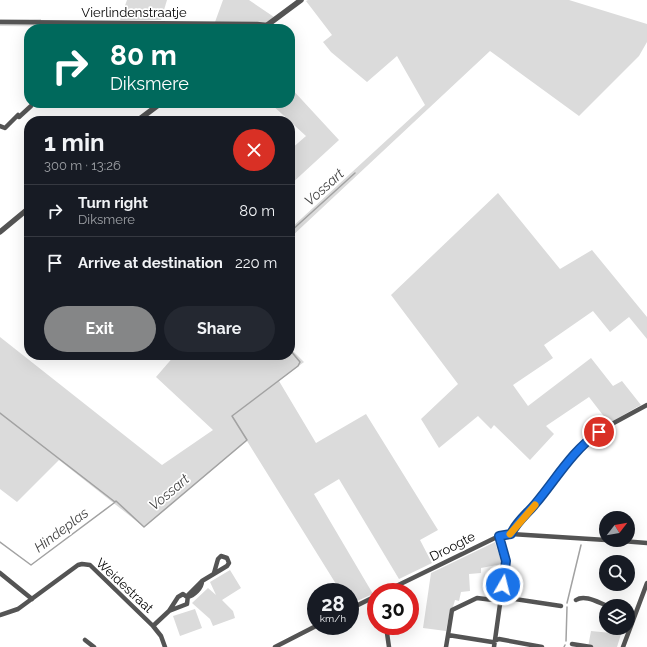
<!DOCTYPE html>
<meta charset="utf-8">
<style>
:root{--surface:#171b24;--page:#242831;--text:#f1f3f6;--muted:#9ea1a6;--line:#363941;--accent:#858687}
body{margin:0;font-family:Raleway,sans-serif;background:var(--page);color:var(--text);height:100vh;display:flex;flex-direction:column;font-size:15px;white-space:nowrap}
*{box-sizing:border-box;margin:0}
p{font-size:13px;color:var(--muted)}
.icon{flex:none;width:22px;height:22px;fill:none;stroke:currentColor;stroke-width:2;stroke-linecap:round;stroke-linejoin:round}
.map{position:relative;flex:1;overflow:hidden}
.details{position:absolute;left:24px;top:116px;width:271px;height:244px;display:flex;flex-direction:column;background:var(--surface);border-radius:16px;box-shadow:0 4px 16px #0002}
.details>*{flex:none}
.hud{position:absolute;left:24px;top:24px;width:271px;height:84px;border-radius:16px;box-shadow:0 4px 16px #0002;background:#00695c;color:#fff;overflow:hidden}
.needle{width:26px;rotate:59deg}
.tools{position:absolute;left:599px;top:511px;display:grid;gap:8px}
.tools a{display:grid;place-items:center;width:36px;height:36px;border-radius:50%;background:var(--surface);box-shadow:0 4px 16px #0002;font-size:20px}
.speed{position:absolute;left:307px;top:583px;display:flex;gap:8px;font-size:20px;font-weight:700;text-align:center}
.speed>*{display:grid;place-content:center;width:52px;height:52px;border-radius:50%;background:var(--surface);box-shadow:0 4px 16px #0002;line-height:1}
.speed small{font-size:10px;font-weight:400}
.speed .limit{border:6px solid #d22;background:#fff;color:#111}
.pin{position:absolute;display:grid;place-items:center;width:34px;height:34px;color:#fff;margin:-17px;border:2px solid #fff;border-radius:50%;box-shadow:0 1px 4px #0007}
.me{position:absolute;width:44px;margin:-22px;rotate:8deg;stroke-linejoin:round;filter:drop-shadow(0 0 3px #0008)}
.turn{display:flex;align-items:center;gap:14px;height:84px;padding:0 20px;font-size:18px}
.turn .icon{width:52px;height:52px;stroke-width:2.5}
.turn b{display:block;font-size:28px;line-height:34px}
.round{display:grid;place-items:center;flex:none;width:42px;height:42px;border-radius:21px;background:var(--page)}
.summary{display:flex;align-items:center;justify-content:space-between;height:68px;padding:0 20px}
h1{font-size:24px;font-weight:700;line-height:30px}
.primary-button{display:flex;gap:8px;margin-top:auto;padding:8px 20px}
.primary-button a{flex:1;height:46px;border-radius:24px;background:var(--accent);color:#fff;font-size:16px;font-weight:700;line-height:46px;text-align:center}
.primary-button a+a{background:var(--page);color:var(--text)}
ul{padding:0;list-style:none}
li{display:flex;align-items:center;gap:12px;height:52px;padding:0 20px;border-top:1px solid var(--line)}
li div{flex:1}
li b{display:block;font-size:15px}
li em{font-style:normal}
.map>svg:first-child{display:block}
.green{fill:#dbdbdb}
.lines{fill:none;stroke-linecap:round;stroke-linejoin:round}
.stream{stroke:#a2a2a2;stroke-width:1.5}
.minor{stroke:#545454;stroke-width:4.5}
.tertiary{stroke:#545454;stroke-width:5.5}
.route-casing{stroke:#114b97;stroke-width:10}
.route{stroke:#1a73e8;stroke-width:7}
.slow{stroke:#f59e0b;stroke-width:7}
.labels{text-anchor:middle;stroke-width:3.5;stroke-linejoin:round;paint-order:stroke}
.street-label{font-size:13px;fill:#000;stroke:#fff}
.water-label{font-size:14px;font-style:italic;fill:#434343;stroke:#fff}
</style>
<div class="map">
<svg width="647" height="647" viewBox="0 0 647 647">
<rect width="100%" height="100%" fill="#fff"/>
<path class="green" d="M127,0H167L161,20H120Z
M223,0H249L274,17L266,23L215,22Z
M308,0H569L647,24V42L639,56L579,116L490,51L290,238V229L425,105L397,56L367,82L331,52L323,42L332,35L306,1Z
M0,19H41V25L90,24V27L0,26Z
M290,87L339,140L290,185V150L306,136L270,103H290Z
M498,193L560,269L592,250L647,317V339L629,317L610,332L593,311L544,345L553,358L513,385L528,406L591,358L613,386L622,381L641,405L609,423L589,397L546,426L554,434L530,460L494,425L491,429L478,416L439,448L421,419L458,384L391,295Z
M0,337L162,465L213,430L156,377L175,355H290V348L304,362L279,381L316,443L366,414L438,530L420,540L432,563L399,579L339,479L314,494L373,594L350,604V592H341L247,441L144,527L59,460L17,502L0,489Z
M495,542L502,564L481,568V573L469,574L470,591L461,592L459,601L455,600L453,607L450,610L446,631L423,628L431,573Z
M230,570L241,588L222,600L233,611L235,618L213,626L210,619L192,603L208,588L216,595L210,582Z
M195,609L202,628L180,636L173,616Z
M591,631L621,634L617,647H588Z"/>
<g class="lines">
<path class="stream" d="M290,232L355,173
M0,413L115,502L116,501L144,527L247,440L232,416L298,366L300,362L290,350
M0,542L31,565L114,503
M567,603L581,545
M566,641L567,607
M564,647L565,645"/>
<path class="minor" d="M0,22L257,24L267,25
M0,126L5,128L18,115L19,117L31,106
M511,534L516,525L535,505L587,441L610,425L647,405
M609,540L647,543
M0,573L32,599
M384,592L499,536L511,534L606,540
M501,597L561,606
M576,600C585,594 599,603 608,606
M350,609L376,596
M169,611L178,597L183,594L187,597C194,596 202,588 202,581
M0,615L18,609L78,565L82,564L90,565L153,626L161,636L165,647
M153,626L169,611L187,604L188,595L202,581L227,566L229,563L227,558L221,556L218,559L214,573
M386,626L389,647
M448,635L452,610L477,598L501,601
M85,640L94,647
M572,644L591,647
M275,647L316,626
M446,647L448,635L492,642L499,639L542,647
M494,647L506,561L499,536
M623,647L647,583"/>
<path class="tertiary" d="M262,29L301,0
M137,121L161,103
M0,232L29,208"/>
</g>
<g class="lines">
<defs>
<path id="route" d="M503,585L506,561L499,536L511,534C516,522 528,513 536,503C556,479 573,450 599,432"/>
</defs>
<use href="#route" class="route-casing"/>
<use href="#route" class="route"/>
<path class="slow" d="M510,534L535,505"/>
</g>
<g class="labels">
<g class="street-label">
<text x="134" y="17">Vierlindenstraatje</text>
<text transform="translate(452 546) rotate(-27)" y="5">Droogte</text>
<text transform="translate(125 585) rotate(43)" y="5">Weidestraat</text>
</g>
<g class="water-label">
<text transform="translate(324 187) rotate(-42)" y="5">Vossart</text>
<text transform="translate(169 492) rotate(-40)" y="5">Vossart</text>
<text transform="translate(61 530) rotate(-37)" y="5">Hindeplas</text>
</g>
</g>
</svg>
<div class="tools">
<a><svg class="needle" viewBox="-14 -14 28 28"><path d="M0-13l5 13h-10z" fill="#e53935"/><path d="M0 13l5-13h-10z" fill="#9ea1a6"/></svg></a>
<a><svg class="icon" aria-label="search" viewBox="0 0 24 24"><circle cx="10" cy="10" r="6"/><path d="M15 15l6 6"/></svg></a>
<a><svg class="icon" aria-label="layers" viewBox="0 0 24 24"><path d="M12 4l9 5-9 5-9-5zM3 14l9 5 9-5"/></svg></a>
</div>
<div class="speed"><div>28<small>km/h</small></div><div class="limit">30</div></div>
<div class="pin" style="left:599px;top:432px;background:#d93025"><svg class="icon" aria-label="arrive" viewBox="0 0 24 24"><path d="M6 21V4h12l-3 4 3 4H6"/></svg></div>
<svg class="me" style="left:503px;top:585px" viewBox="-20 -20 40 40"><circle r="17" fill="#1a73e8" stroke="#fff" stroke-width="3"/><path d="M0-11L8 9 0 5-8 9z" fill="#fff"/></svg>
<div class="hud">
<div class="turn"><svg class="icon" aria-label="right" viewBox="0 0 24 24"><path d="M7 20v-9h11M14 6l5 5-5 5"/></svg><div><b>80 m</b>Diksmere</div></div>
</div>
<section class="details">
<div class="summary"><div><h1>1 min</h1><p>300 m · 13:26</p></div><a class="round" style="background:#d93025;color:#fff"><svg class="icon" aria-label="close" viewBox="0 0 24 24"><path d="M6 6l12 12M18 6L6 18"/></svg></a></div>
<ul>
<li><svg class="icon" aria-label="right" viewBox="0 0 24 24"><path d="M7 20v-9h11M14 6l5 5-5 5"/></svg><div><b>Turn right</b><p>Diksmere</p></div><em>80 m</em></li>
<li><svg class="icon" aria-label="arrive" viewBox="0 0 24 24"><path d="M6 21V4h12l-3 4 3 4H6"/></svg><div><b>Arrive at destination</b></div><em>220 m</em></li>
</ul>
<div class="primary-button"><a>Exit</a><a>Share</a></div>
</section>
</div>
